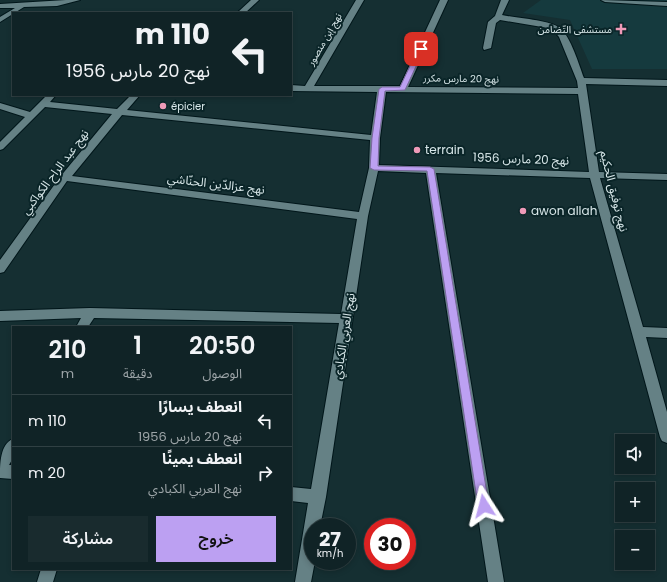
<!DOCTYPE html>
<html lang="ar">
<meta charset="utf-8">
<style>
:root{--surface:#102326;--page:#192b2e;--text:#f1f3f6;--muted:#9ca4a7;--line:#304043;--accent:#bca0f2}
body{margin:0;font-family:Poppins,"Noto Sans Arabic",sans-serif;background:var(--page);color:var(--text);direction:rtl;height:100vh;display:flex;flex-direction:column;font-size:15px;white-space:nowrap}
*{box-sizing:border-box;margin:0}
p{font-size:13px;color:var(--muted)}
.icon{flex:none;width:22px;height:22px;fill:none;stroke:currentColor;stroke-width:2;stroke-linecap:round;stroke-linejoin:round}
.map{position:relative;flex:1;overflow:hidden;direction:ltr}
.drawer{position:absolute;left:12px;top:326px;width:280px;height:244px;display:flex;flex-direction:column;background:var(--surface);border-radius:0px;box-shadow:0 2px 6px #0003,0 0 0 1px var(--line);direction:rtl}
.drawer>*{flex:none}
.banner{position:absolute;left:12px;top:12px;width:280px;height:84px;border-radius:0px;box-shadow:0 2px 6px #0003,0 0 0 1px var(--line);direction:rtl;background:#102326;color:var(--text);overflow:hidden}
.controls{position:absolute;left:615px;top:434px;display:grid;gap:8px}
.controls a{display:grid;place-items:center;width:40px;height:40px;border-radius:0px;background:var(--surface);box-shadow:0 2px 6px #0003,0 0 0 1px var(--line);font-size:20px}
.speed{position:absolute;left:304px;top:518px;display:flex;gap:8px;font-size:20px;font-weight:700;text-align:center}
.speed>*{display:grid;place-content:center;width:52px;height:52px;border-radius:50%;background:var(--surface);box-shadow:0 2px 6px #0003,0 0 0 1px var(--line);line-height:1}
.speed small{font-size:10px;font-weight:400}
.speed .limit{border:6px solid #d22;background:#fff;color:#111}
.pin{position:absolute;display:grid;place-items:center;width:34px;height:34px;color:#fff;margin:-17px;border-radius:8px;box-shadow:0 2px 6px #0006}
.me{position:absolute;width:44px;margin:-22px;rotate:351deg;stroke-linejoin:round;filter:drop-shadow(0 0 3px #0008)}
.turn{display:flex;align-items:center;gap:14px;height:84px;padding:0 16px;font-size:18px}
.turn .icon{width:52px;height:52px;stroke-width:2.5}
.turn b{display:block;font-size:28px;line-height:34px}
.eta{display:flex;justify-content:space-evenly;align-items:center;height:68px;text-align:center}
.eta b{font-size:24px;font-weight:600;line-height:28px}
.button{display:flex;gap:8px;margin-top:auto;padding:8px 16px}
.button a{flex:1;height:46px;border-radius:0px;background:var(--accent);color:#111;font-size:16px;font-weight:600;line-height:46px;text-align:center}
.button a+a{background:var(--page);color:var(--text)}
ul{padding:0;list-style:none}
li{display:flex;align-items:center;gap:12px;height:52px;padding:0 16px;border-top:1px solid var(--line)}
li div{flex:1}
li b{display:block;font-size:15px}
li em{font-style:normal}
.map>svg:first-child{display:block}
.built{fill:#153a3e}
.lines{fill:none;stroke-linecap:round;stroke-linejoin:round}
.lane-casing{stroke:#00161a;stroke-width:2}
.street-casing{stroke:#00161a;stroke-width:2}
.lane{fill:#658185;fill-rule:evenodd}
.street{fill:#658185;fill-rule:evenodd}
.route{fill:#bca0f2;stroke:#7a689d}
.poi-dot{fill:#ef9ab8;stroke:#0a2528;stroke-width:1.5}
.labels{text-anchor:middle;stroke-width:4;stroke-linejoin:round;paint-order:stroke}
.far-poi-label{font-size:10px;fill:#d8e7e9;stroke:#0a2528;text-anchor:end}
.far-street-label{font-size:10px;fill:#d8e7e9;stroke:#0a2528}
.poi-label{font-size:12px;fill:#d8e7e9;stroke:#0a2528;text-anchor:start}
.street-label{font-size:12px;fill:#d8e7e9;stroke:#0a2528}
</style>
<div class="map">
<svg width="667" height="582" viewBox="0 0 667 582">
<rect width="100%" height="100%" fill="#152f32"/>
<path class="built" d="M541,0H667V69H592L570,20L523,13Z"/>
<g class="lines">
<defs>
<path id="lane" d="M601,0L667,2V6L605,2Z"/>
<path id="street" d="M66,0H80L57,6L24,7L0,22V17L15,8H0V4Z
M251,0H259L245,13H237Z
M356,0H364L314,86H400L440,0H448L408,87L578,88L577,81L559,37L554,31L548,28L500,20L496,23L491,48L484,50L483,48L488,22L495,16L501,0H509L502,15C516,18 550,20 560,28C571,37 579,65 584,78L667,80V86L586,84L599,172L667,174V180L600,178L643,327L667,328V338L646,337L667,412V443L662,441L660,437L590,178L436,173L504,582H488L426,173L378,171L368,216L326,497L320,527H313V561H315L311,582H295L308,503L291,501V487L311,489L339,323L94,318L88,327H76L81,318L0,321V311L90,308L341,314L357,219L67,181L4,272L0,273V260L60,177L112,114L45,107L3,149L0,150V142L25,117L0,109V103L30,112L47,95H56L50,102L117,109L131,95H140L127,110L371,135L377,92L291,91V85L305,86ZM386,92L578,94L589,172L379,165L380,138ZM122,115L370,140L369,168L359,212L72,176Z
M13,439V458L9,465H13V479L0,478C0,464 0,444 13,439Z
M41,569H57L53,582H37Z"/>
</defs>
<use href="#lane" class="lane-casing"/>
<use href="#street" class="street-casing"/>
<use href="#lane" class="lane"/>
<use href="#street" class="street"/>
</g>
<path class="route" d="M421,47L424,49L405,90L385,91L379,138L378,166L430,167L434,169L489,506L488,509L484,511L479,509L478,506L427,171L374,170L370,168L372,138L379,89L382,87H400L418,49Z"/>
<g class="poi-dot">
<path d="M619 23h4v4h4v4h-4v4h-4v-4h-4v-4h4z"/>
<circle cx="163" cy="106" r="4"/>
<circle cx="417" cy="150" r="4"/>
<circle cx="523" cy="211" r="4"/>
</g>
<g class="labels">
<g class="far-poi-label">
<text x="612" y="33">مستشفى التّضامن</text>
<text x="171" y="110" text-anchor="start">épicier</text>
</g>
<g class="far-street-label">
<text transform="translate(324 39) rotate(-60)" y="4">نهج إبن منصور</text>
<text transform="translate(461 78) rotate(1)" y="4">نهج 20 مارس مكرر</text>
</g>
<g class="poi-label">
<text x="425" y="154">terrain</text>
<text x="531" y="215">awon allah</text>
</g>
<g class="street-label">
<text transform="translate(521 159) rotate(2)" y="4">نهج 20 مارس 1956</text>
<text transform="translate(55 172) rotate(-53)" y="4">نهج عبد الراح الكواكبي</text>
<text transform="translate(216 184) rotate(7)" y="4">نهج عزالدّين الحنّاشي</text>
<text transform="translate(614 191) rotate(76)" y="4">نهج توفيق الحكيم</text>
<text transform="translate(344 336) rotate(-81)" y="4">نهج العربي الكبادي</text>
</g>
</g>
</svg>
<div class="controls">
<a><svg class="icon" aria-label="sound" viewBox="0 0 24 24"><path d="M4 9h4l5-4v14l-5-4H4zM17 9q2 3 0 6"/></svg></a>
<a>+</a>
<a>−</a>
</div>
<div class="speed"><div>27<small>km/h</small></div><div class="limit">30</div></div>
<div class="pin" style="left:421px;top:49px;background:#d93025"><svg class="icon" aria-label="arrive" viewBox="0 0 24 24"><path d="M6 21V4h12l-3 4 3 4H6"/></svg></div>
<svg class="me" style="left:484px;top:506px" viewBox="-20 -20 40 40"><path d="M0-17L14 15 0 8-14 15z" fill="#bca0f2" stroke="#fff" stroke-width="4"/></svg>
<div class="banner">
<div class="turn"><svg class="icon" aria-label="left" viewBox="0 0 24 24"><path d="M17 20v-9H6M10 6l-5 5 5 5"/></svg><div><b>110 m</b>نهج 20 مارس 1956</div></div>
</div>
<section class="drawer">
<div class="eta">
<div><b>20:50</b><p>الوصول</p></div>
<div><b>1</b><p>دقيقة</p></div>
<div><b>210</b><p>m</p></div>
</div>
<ul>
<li><svg class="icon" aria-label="left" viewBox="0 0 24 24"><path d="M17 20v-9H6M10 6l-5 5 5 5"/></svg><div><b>انعطف يسارًا</b><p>نهج 20 مارس 1956</p></div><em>110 m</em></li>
<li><svg class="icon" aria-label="right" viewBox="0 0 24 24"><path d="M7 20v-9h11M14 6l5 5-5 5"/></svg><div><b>انعطف يمينًا</b><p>نهج العربي الكبادي</p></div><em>20 m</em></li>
</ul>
<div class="button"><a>خروج</a><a>مشاركة</a></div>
</section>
</div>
